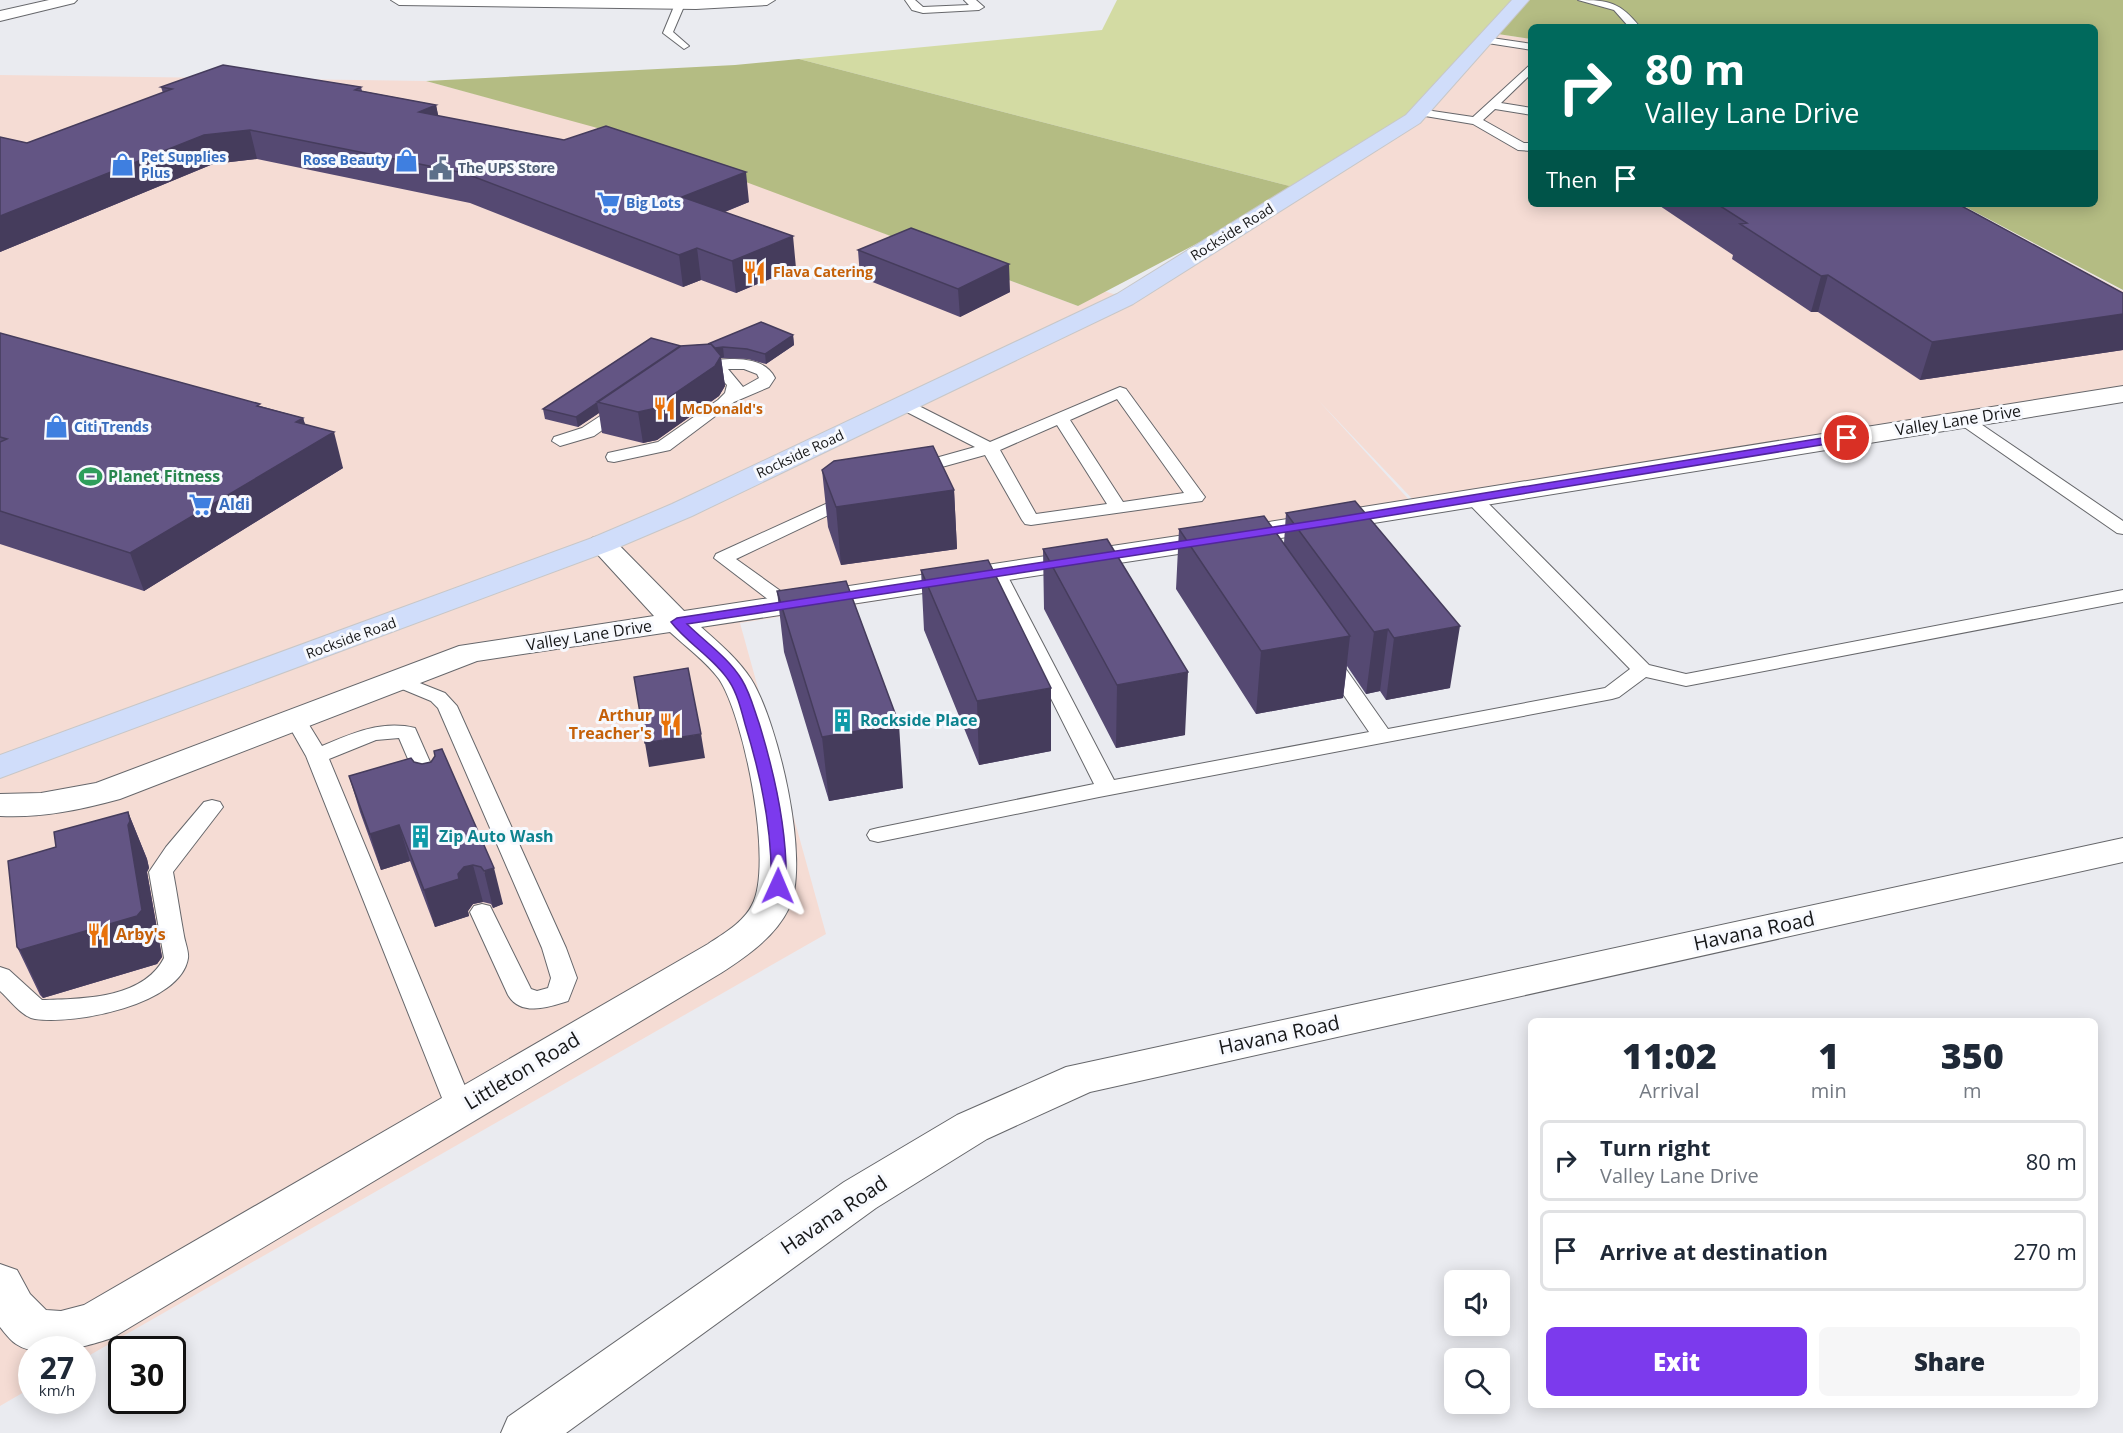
<!DOCTYPE html>
<style>
:root{--surface:#fff;--page:#f6f6f7;--text:#1f2937;--muted:#747a83;--line:#e0e1e3;--accent:#7c3aed}
body{margin:0;font-family:"Open Sans",sans-serif;background:var(--page);color:var(--text);height:100vh;display:flex;flex-direction:column;font-size:22px;white-space:nowrap}
*{box-sizing:border-box;margin:0}
p{font-size:20px;color:var(--muted)}
.icon{flex:none;width:33px;height:33px;fill:none;stroke:currentColor;stroke-width:2;stroke-linecap:round;stroke-linejoin:round}
.map{position:relative;flex:1;overflow:hidden}
.side{position:absolute;left:1528px;top:1018px;width:570px;height:390px;display:flex;flex-direction:column;background:var(--surface);border-radius:9px;box-shadow:0 3px 15px #0003}
.side>*{flex:none}
.hud{position:absolute;left:1528px;top:24px;width:570px;height:183px;border-radius:9px;box-shadow:0 3px 15px #0003;background:#00695c;color:#fff;overflow:hidden}
.buttons{position:absolute;left:1444px;top:1270px;display:grid;gap:12px}
.buttons a{display:grid;place-items:center;width:66px;height:66px;border-radius:9px;background:var(--surface);box-shadow:0 3px 15px #0003;font-size:30px}
.speed{position:absolute;left:18px;top:1336px;display:flex;gap:12px;font-size:30px;font-weight:700;text-align:center}
.speed>*{display:grid;place-content:center;width:78px;height:78px;border-radius:50%;background:var(--surface);box-shadow:0 3px 15px #0003;line-height:1}
.speed small{font-size:15px;font-weight:400}
.speed .limit{border:3px solid #111;border-radius:9px;background:#fff;color:#111}
.pin{position:absolute;display:grid;place-items:center;width:51px;height:51px;color:#fff;margin:-26px;border:3px solid #fff;border-radius:50%;box-shadow:0 2px 6px #0007}
.me{position:absolute;width:66px;margin:-33px;rotate:1deg;stroke-linejoin:round;filter:drop-shadow(0 0 4px #0008)}
.turn{display:flex;align-items:center;gap:21px;height:126px;padding:0 18px;font-size:27px}
.turn .icon{width:78px;height:78px;stroke-width:2.5}
.turn b{display:block;font-size:42px;line-height:51px}
.then{display:flex;align-items:center;height:57px;padding:0 18px;background:#0003;gap:12px;font-size:22px}
.eta{display:flex;justify-content:space-evenly;align-items:center;height:102px;text-align:center}
.eta b{font-size:36px;font-weight:800;line-height:42px}
.action{display:flex;gap:12px;margin-top:auto;padding:12px 18px}
.action a{flex:1;height:69px;border-radius:9px;background:var(--accent);color:#fff;font-size:24px;font-weight:800;line-height:69px;text-align:center}
.action a+a{background:var(--page);color:var(--text)}
ul{padding:0;list-style:none}
li{display:flex;align-items:center;gap:18px;height:81px;margin:0 12px 9px;padding:0 6px;border:3px solid var(--line);border-radius:9px}
li div{flex:1}
li b{display:block;font-size:22px}
li em{font-style:normal}
.map>svg:first-child{display:block}
.commercial{fill:#f5dcd4}
.green{fill:#d3dba3}
.forest{fill:#b4bc83}
.lines{fill:none;stroke-linecap:round;stroke-linejoin:round}
.lane-casing{stroke:#66676b;stroke-width:2}
.street-casing{stroke:#66676b;stroke-width:2}
.primary-casing{stroke:#c7c7c8;stroke-width:2}
.lane{fill:#fff;fill-rule:evenodd}
.street{fill:#fff;fill-rule:evenodd}
.primary{fill:#d0ddfa;fill-rule:evenodd}
.wall{fill:#554972}
.shaded-wall{fill:#453c5c}
.building{fill:#635584;stroke:#453c5c;stroke-width:1.5}
.route{fill:#7c3aed;stroke:#51269a;stroke-width:1.5}
.labels{text-anchor:middle;stroke-width:6;stroke-linejoin:round;paint-order:stroke}
.far-shop-label{font-size:14px;font-weight:bold;fill:#366cbe;stroke:#f7f9fe;text-anchor:start}
.far-service-label{font-size:14px;font-weight:bold;fill:#4e5e75;stroke:#f7f9fe;text-anchor:start}
.far-street-label{font-size:14px;fill:#161718;stroke:#f7f9fe}
.far-food-label{font-size:14px;font-weight:bold;fill:#c56008;stroke:#f7f9fe;text-anchor:start}
.street-label{font-size:16px;fill:#161718;stroke:#f7f9fe}
.leisure-label{font-size:16px;font-weight:bold;fill:#27864d;stroke:#f7f9fe;text-anchor:start}
.shop-label{font-size:16px;font-weight:bold;fill:#366cbe;stroke:#f7f9fe;text-anchor:start}
.food-label{font-size:16px;font-weight:bold;fill:#c56008;stroke:#f7f9fe;text-anchor:end}
.culture-label{font-size:16px;font-weight:bold;fill:#0d838f;stroke:#f7f9fe;text-anchor:start}
.near-street-label{font-size:20px;fill:#161718;stroke:#f7f9fe}
</style>
<div class="map">
<svg width="2123" height="1433" viewBox="0 0 2123 1433">
<rect width="100%" height="100%" fill="#eaebf0"/>
<path class="commercial" d="M1491,33L1531,39L1532,204H1959L2123,291V395L1420,507L1318,400L1422,514L740,623L826,934L83,1359L82,1350H32L31,1388L0,1406V75L426,81L612,131L1078,306L1104,291L1126,298Z"/>
<path class="green" d="M1117,0H1521L1413,119L1301,189L799,59L1102,30Z"/>
<path class="forest" d="M1521,0H2123V290L1960,204H2096V27H1532L1531,39L1491,33Z
M799,59L1301,189L1078,306L612,132L426,81L735,65Z"/>
<g class="lines">
<defs>
<path id="lane" d="M905,0H915L923,7L969,5L964,0H976L984,7L979,10L923,13L912,10Z
M1578,0C1609,0 1620,2 1640,27H1629L1614,10Z
M680,1L685,4L673,32L689,46L684,49L663,33L675,4Z
M1485,37L1532,44V50L1481,42L1480,40Z
M1532,63V73L1501,103L1532,108V115L1495,109L1483,120L1524,143H1532V151L1518,150L1473,124L1419,115L1413,112L1419,109L1473,117Z
M730,359C747,359 767,361 775,378L769,387L734,402L670,450L614,462L608,461L606,457L608,453L658,442L718,400L725,393L727,385C713,369 709,374 690,369L688,366L696,361ZM728,369H744L757,374L759,378L743,387Z
M1120,387L1126,389L1202,493L1205,497L1202,501L1031,525L1025,524L1022,520L985,455L913,475L907,474L904,470L907,466L975,447L897,407L895,404L897,401H909L990,442ZM1117,399L1184,493L1123,502L1070,420ZM1057,425L1107,504L1036,514L1000,450Z
M623,403L631,408L629,411L594,436L560,446L552,441L554,437L582,428L617,405Z
M1963,414L1969,416L2123,521V534L2117,533L1957,422L1955,419L1957,416Z
M852,492L858,493L861,497L858,501L736,559L796,602L799,606L796,610H782L714,558L716,554Z
M1474,494L1480,495L1649,665L1686,674L2123,590V602L1686,686L1646,677L1619,697L1612,699L1099,797L878,842L870,840L867,835L870,830L878,828L1094,784L988,573L990,569H1004L1006,573L1114,780L1369,732L1319,659L1322,655H1336L1388,729L1605,688L1630,669L1468,503L1465,499L1468,495Z
M397,674L445,693L457,706L566,948L577,978L568,1001C549,1007 521,1017 508,995L470,912L474,906L482,904L490,906L531,989L537,991L548,988L551,978L542,948L438,708L431,701L390,684L387,680L390,676Z
M296,713L303,715L322,746C352,733 382,720 415,728L442,789L439,794L431,796L423,794L399,738L376,740L329,759L474,1108L470,1115L460,1119L450,1115L446,1108L306,756L285,719L289,715Z
M212,800L220,802L223,807L173,872C177,893 180,914 184,936C185,942 189,952 188,958C181,1005 74,1025 35,1019C22,1017 10,1000 0,991V967L9,970L42,1000C82,999 143,999 164,958L149,872L166,847L204,802Z"/>
<path id="street" d="M49,0H77L74,3L0,21V11Z
M391,0H775L767,5L696,9L399,5Z
M2123,386V402L1244,544L701,627C719,643 738,659 751,679C778,722 811,862 789,908C775,937 747,956 721,973L112,1338C88,1346 39,1360 16,1344C10,1340 5,1333 0,1327V1264L17,1270L30,1294L46,1310L61,1311L84,1305L708,944C723,934 744,922 752,905C774,865 744,716 719,679C706,661 686,647 670,632L477,661L120,799C80,810 42,818 0,816V794L41,793L96,783L459,646L654,616L588,544L592,538L602,535L612,538L684,611L1244,526Z
M2123,838V862L1090,1092L987,1139L876,1208L566,1433H501L508,1417L844,1182L957,1115L1066,1067Z"/>
<path id="primary" d="M1512,0H1529L1420,123L1133,304L692,516L612,550L0,778V755L592,538L672,504L1117,294L1406,115Z"/>
</defs>
<use href="#lane" class="lane-casing"/>
<use href="#street" class="street-casing"/>
<use href="#primary" class="primary-casing"/>
<use href="#lane" class="lane"/>
<use href="#street" class="street"/>
<use href="#primary" class="primary"/>
</g>
<path class="wall" d="M161,87H361L362,91L436,105L438,116L749,202L725,212L796,268L736,293L701,280L683,287L470,203L257,159L213,164L0,252V137L27,143L163,93Z
M1657,204H1958L2123,293V350L1920,380L1818,312H1811L1732,259L1733,255Z
M858,250L1010,292L960,317L860,277Z
M0,333L303,418L305,424L343,468L144,591L0,544Z
M793,335L794,345L766,364L748,359L721,358L725,386L719,396L657,440L643,443L602,433L599,413L578,427L545,419L543,409L681,346L708,344Z
M822,470L954,490L957,549L841,565L828,527Z
M1286,513L1450,688L1386,700L1380,691L1366,694L1347,666L1343,698L1256,714L1176,589L1179,529L1284,543Z
M1043,549L1185,735L1116,748L1044,609Z
M921,570L1051,751L979,765L924,630Z
M777,591L903,788L829,801L784,652Z
M414,762L422,764L503,904L493,908L491,904L483,902L473,904L468,911L469,916L435,927L410,861L381,870L360,812L349,776Z
M128,812L147,859L149,868L147,872L162,957L157,964L43,998L40,995L17,947Z"/>
<path class="shaded-wall" d="M436,105L442,133L419,112Z
M250,130L257,159L213,164L0,252V216L204,135Z
M746,172L749,202L686,227L682,197Z
M793,236L796,268L736,293L732,261Z
M697,248L701,280L683,287L679,255Z
M1009,264L1010,292L960,317L958,289Z
M1828,275L1818,312H1811L1821,276Z
M2123,314V350L1920,380L1932,342Z
M793,335L794,345L766,364L765,354Z
M723,347L724,357L721,358L725,386L719,396L657,440L643,443L638,412L671,354Z
M597,403L599,413L578,427L576,417Z
M303,418L311,445L334,432L343,468L144,591L130,553L296,422Z
M954,490L957,549L841,565L836,507Z
M1460,626L1450,688L1386,700L1394,638Z
M1388,629L1380,691L1366,694L1374,632Z
M1350,636L1343,698L1256,714L1261,651Z
M1188,672L1185,735L1116,748L1117,685Z
M1051,688V751L979,765L977,701Z
M899,724L903,788L829,801L822,737Z
M701,734L705,758L649,767L645,743Z
M128,812L147,859L149,868L147,872L162,957L157,964L43,998L20,950L128,825Z
M399,825L410,861L381,870L370,834Z
M473,865L483,902L473,904L468,911L469,916L435,927L424,890L458,874L464,867Z
M494,868L503,904L493,908L484,871Z"/>
<path class="building" d="M223,65L361,87L355,90L436,105L419,112L564,140L606,126L746,172L682,197L793,236L732,261L697,248L679,255L464,173L250,130L204,135L0,216V137L27,143L172,89L161,87Z
M1717,204H1958L2123,293V314L1932,342L1828,275L1821,276L1740,224L1747,223Z
M911,228L1009,264L958,289L858,250Z
M761,322L793,335L765,354L747,349L723,347L715,348L711,344H708Z
M0,333L260,404L257,406L303,418L296,422L334,432L130,553L0,511V442L7,439L0,437Z
M651,338L681,346L576,417L543,409Z
M711,344L721,356L715,366L652,409L638,412L597,402L680,346Z
M933,446L954,490L836,507L822,470L834,461Z
M1355,501L1460,626L1394,638L1388,629L1374,632L1286,513Z
M1264,516L1350,636L1261,651L1179,529Z
M1107,539L1188,672L1117,685L1043,549Z
M988,560L1051,688L977,701L921,570Z
M846,581L899,724L822,737L777,591Z
M688,668L701,734L645,743L634,677Z
M442,749L494,868L484,871L481,867L473,865L464,867L458,874L459,879L424,890L399,825L370,834L349,776L411,758L414,762L422,764L431,762L435,756L434,751Z
M128,812L130,821L128,825L142,910L137,916L20,950L17,947L8,861L56,847L54,832Z"/>
<path class="route" d="M1847,434L1852,438L1851,440L1332,525L687,624C705,642 729,658 742,680C750,693 754,709 759,723C775,775 788,831 786,886L778,892L771,886C773,832 761,776 745,724C741,709 737,693 729,681C714,658 688,644 671,622L677,618L1332,518Z"/>
<defs>
<symbol id="shop-bare" viewBox="-9 -9 18 18"><path d="M-5-2.5h2.3a2.7 3.5 0 0 1 5.4 0H5L5.5 6h-11ZM-1.5-2.5h3a1.5 2.3 0 0 0-3 0Z" fill="#3f7fe0" stroke="#f7f9fe" stroke-width="2.5" paint-order="stroke"/></symbol>
<symbol id="civic-bare" viewBox="-9 -9 18 18"><path d="M-.6-6.5H3V-4.5H.6V-3L4-1V1h2V6H-6V1h2V-1L-.6-3ZM-1.2 2.5V6h2.4V2.5Z" fill="#5c6f8a" stroke="#f7f9fe" stroke-width="2.5" paint-order="stroke"/></symbol>
<symbol id="supermarket-bare" viewBox="-9 -9 18 18"><path d="M-6-5.5h2.5l.6 2H6L4.5 2H-2.5L-4.4-4H-6ZM-1.5 3.2a1.3 1.3 0 1 0 .1 0ZM3 3.2a1.3 1.3 0 1 0 .1 0Z" fill="#3f7fe0" stroke="#f7f9fe" stroke-width="2.5" paint-order="stroke"/></symbol>
<symbol id="restaurant-bare" viewBox="-9 -9 18 18"><path d="M-5-6h1v4h1v-4h1v4h1v-4h1v5L-1.5 .5V6h-2V.5L-5-1ZM5-6V6H3V1.5H1.5Q1.5-4 5-6Z" fill="#e8710a" stroke="#f7f9fe" stroke-width="2.5" paint-order="stroke"/></symbol>
<symbol id="stadium-bare" viewBox="-9 -9 18 18"><path d="M0-5a6.5 5 0 1 0 0 10a6.5 5 0 1 0 0-10ZM-3.5-1.8h7v3.6h-7Z" fill="#2e9e5b" stroke="#f7f9fe" stroke-width="2.5" paint-order="stroke"/></symbol>
<symbol id="building-bare" viewBox="-9 -9 18 18"><path d="M-4-6H4V6H1V3H-1V6H-4ZM-2.5-4.3h1.7v1.8h-1.7ZM.8-4.3h1.7v1.8H.8ZM-2.5-1h1.7V.8h-1.7ZM.8-1h1.7V.8H.8Z" fill="#0f9aa8" stroke="#f7f9fe" stroke-width="2.5" paint-order="stroke"/></symbol>
</defs>
<g fill-rule="evenodd">
<use href="#shop-bare" x="390" y="144" width="33" height="33"/>
<use href="#shop-bare" x="106" y="148" width="33" height="33"/>
<use href="#civic-bare" x="424" y="152" width="33" height="33"/>
<use href="#supermarket-bare" x="592" y="186" width="33" height="33"/>
<use href="#restaurant-bare" x="738" y="256" width="33" height="33"/>
<use href="#restaurant-bare" x="648" y="392" width="33" height="33"/>
<use href="#shop-bare" x="40" y="410" width="33" height="33"/>
<use href="#stadium-bare" x="74" y="460" width="33" height="33"/>
<use href="#supermarket-bare" x="184" y="488" width="33" height="33"/>
<use href="#building-bare" x="826" y="704" width="33" height="33"/>
<use href="#restaurant-bare" x="654" y="708" width="33" height="33"/>
<use href="#building-bare" x="404" y="820" width="33" height="33"/>
<use href="#restaurant-bare" x="82" y="918" width="33" height="33"/>
</g>
<g class="labels">
<g class="far-shop-label">
<text x="141" y="162">Pet Supplies<tspan x="141" dy="16">Plus</tspan></text>
<text x="389" y="165" text-anchor="end">Rose Beauty</text>
<text x="626" y="208">Big Lots</text>
<text x="74" y="432">Citi Trends</text>
</g>
<g class="far-service-label">
<text x="458" y="173">The UPS Store</text>
</g>
<g class="far-street-label">
<text transform="translate(1232 232) rotate(-32)" y="5">Rockside Road</text>
<text transform="translate(800 454) rotate(-25)" y="5">Rockside Road</text>
<text transform="translate(351 638) rotate(-20)" y="5">Rockside Road</text>
</g>
<g class="far-food-label">
<text x="773" y="277">Flava Catering</text>
<text x="682" y="414">McDonald's</text>
</g>
<g class="street-label">
<text transform="translate(1958 420) rotate(-9)" y="6">Valley Lane Drive</text>
<text transform="translate(589 635) rotate(-9)" y="6">Valley Lane Drive</text>
</g>
<g class="leisure-label">
<text x="108" y="482">Planet Fitness</text>
</g>
<g class="shop-label">
<text x="219" y="510">Aldi</text>
</g>
<g class="food-label">
<text x="652" y="721">Arthur<tspan x="652" dy="18">Treacher's</tspan></text>
<text x="116" y="940" text-anchor="start">Arby's</text>
</g>
<g class="culture-label">
<text x="860" y="726">Rockside Place</text>
<text x="439" y="842">Zip Auto Wash</text>
</g>
<g class="near-street-label">
<text transform="translate(1754 931) rotate(-12)" y="7">Havana Road</text>
<text transform="translate(1279 1035) rotate(-12)" y="7">Havana Road</text>
<text transform="translate(522 1071) rotate(-31)" y="7">Littleton Road</text>
<text transform="translate(834 1215) rotate(-34)" y="7">Havana Road</text>
</g>
</g>
</svg>
<div class="buttons">
<a><svg class="icon" aria-label="sound" viewBox="0 0 24 24"><path d="M4 9h4l5-4v14l-5-4H4zM17 9q2 3 0 6"/></svg></a>
<a><svg class="icon" aria-label="search" viewBox="0 0 24 24"><circle cx="10" cy="10" r="6"/><path d="M15 15l6 6"/></svg></a>
</div>
<div class="speed"><div>27<small>km/h</small></div><div class="limit">30</div></div>
<div class="pin" style="left:1847px;top:438px;background:#d93025"><svg class="icon" aria-label="arrive" viewBox="0 0 24 24"><path d="M6 21V4h12l-3 4 3 4H6"/></svg></div>
<svg class="me" style="left:778px;top:886px" viewBox="-20 -20 40 40"><path d="M0-17L14 15 0 8-14 15z" fill="#7c3aed" stroke="#fff" stroke-width="4"/></svg>
<div class="hud">
<div class="turn"><svg class="icon" aria-label="right" viewBox="0 0 24 24"><path d="M7 20v-9h11M14 6l5 5-5 5"/></svg><div><b>80 m</b>Valley Lane Drive</div></div>
<div class="then">Then<svg class="icon" aria-label="arrive" viewBox="0 0 24 24"><path d="M6 21V4h12l-3 4 3 4H6"/></svg></div>
</div>
<section class="side">
<div class="eta">
<div><b>11:02</b><p>Arrival</p></div>
<div><b>1</b><p>min</p></div>
<div><b>350</b><p>m</p></div>
</div>
<ul>
<li><svg class="icon" aria-label="right" viewBox="0 0 24 24"><path d="M7 20v-9h11M14 6l5 5-5 5"/></svg><div><b>Turn right</b><p>Valley Lane Drive</p></div><em>80 m</em></li>
<li><svg class="icon" aria-label="arrive" viewBox="0 0 24 24"><path d="M6 21V4h12l-3 4 3 4H6"/></svg><div><b>Arrive at destination</b></div><em>270 m</em></li>
</ul>
<div class="action"><a>Exit</a><a>Share</a></div>
</section>
</div>
